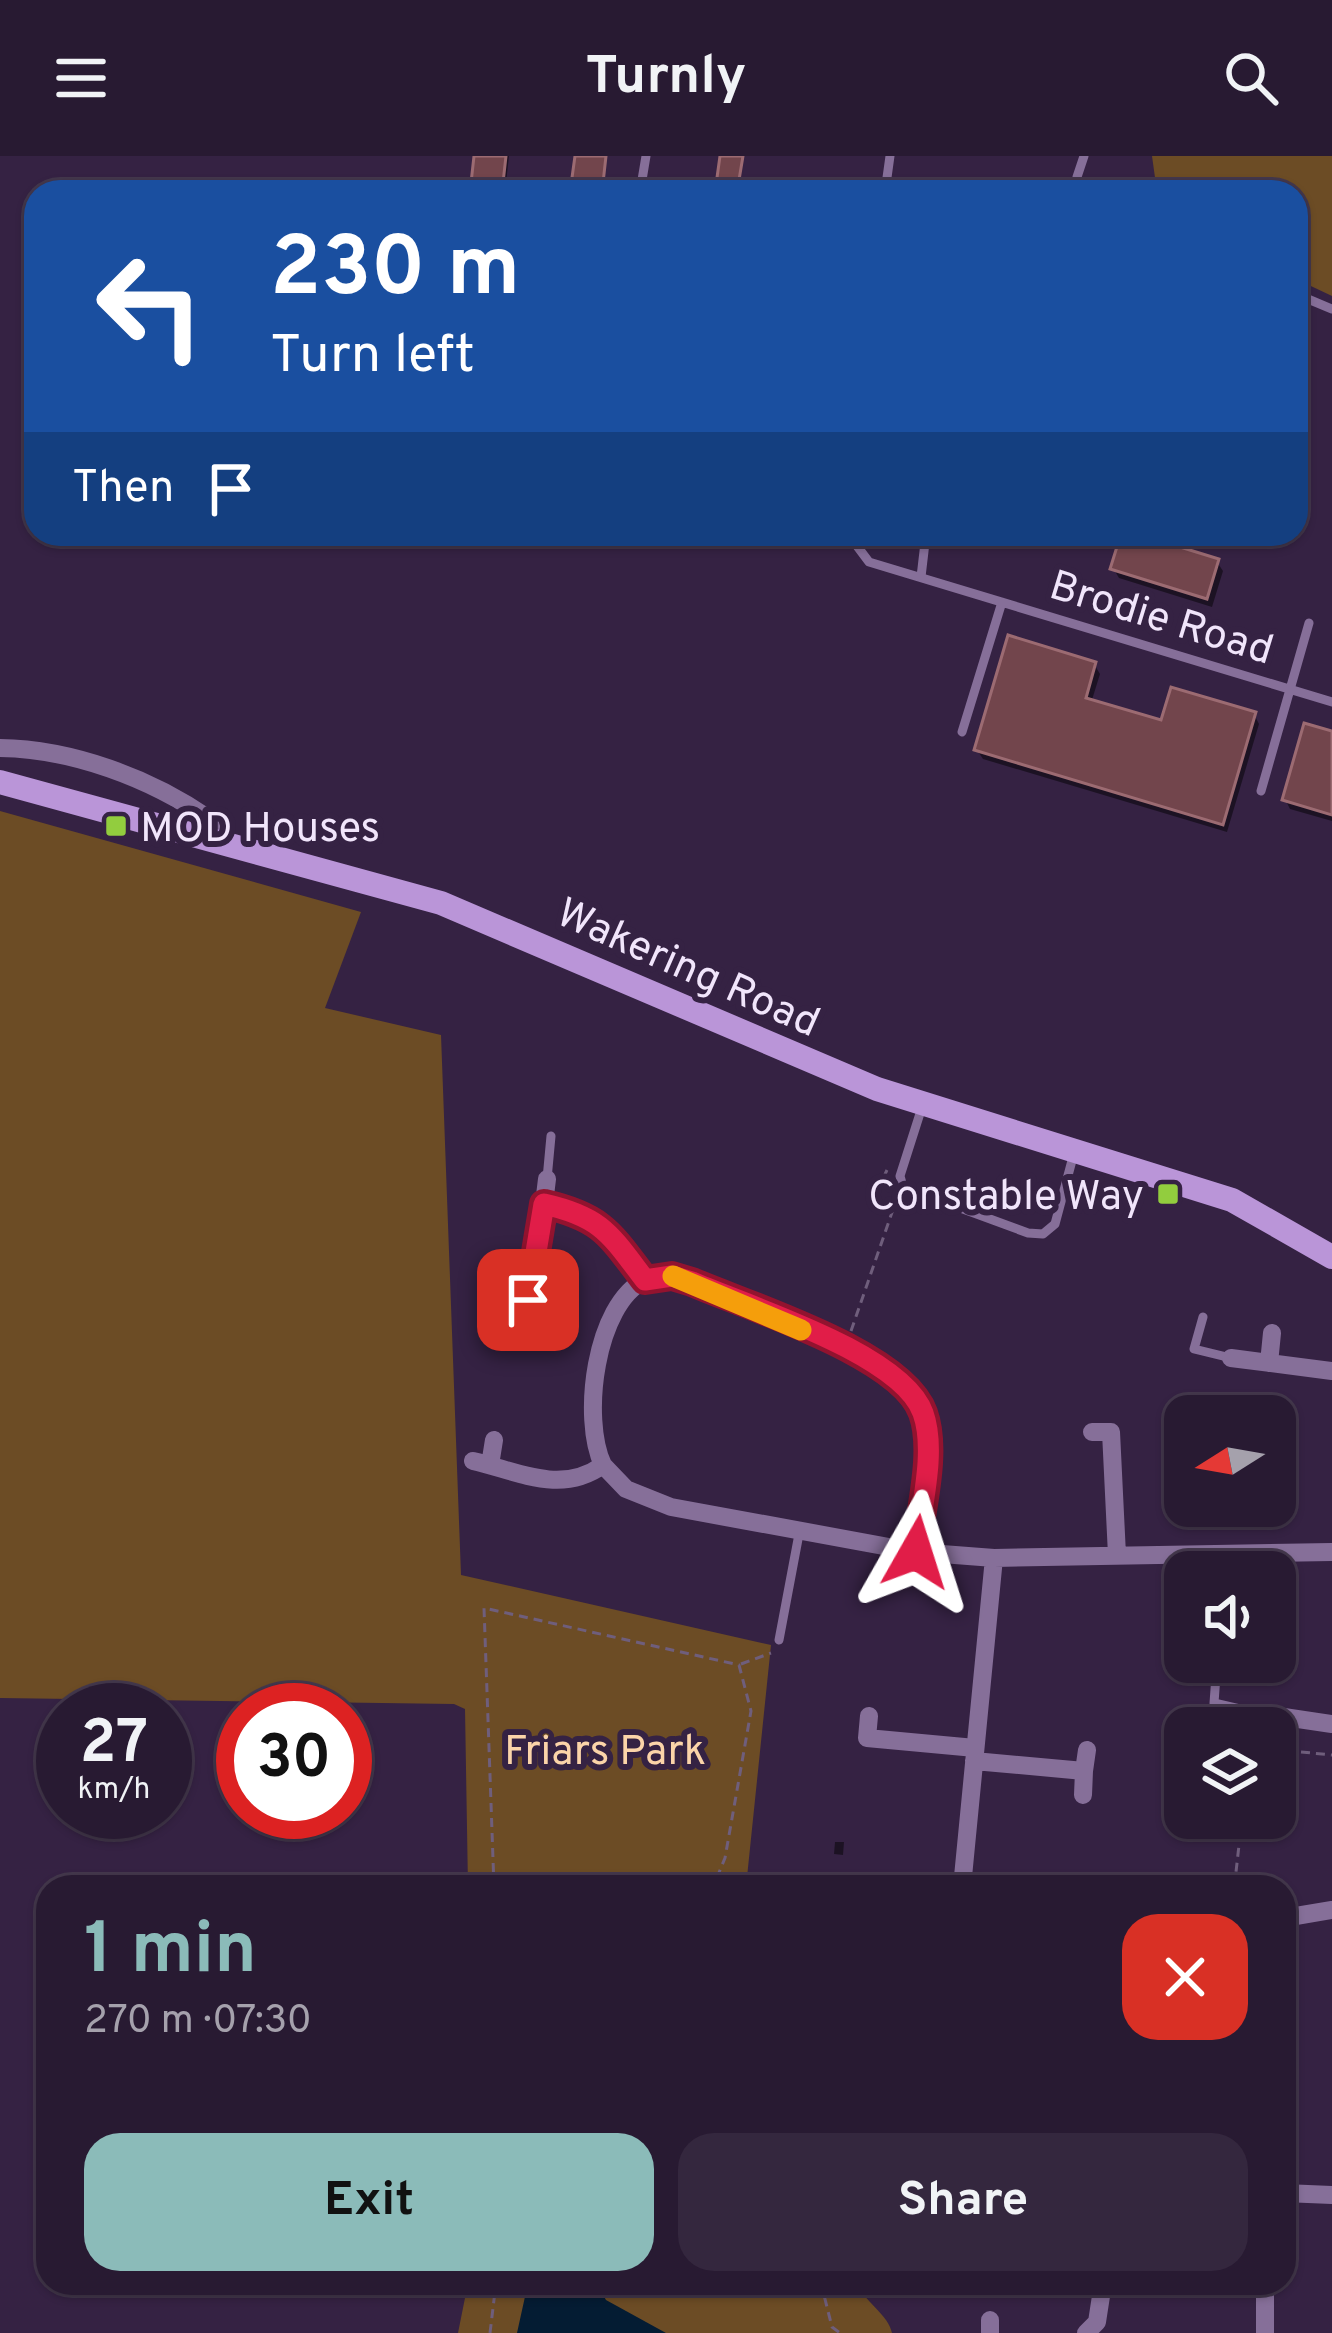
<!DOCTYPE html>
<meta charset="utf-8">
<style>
:root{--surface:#281a32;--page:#34273e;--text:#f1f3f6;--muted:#a5a1ac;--line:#44384d;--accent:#8bbbb9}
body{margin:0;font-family:Overpass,sans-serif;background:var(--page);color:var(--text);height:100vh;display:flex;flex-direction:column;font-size:45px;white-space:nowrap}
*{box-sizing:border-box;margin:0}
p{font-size:39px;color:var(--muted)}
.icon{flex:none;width:66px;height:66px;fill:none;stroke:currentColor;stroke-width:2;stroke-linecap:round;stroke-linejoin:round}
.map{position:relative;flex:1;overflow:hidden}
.panel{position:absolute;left:36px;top:1719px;width:1260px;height:420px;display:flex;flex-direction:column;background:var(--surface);border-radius:36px;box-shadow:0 3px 9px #0004,0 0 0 3px var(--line)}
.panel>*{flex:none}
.guide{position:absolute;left:24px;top:24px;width:1284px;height:366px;border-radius:36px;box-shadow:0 3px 9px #0004,0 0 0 3px var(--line);background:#1a4fa0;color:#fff;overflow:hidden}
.needle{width:78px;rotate:259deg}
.fabs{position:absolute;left:1164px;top:1239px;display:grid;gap:24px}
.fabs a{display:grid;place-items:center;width:132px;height:132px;border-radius:24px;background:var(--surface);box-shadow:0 3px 9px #0004,0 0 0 3px var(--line);font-size:60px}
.speed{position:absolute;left:36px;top:1527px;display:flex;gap:24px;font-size:60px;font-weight:700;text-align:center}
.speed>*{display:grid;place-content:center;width:156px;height:156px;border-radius:50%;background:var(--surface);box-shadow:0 3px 9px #0004,0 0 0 3px var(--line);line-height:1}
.speed small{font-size:30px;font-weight:400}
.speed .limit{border:18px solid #d22;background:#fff;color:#111}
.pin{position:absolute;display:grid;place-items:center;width:102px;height:102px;color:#fff;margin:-51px;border-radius:24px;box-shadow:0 6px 18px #0006}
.me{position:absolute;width:132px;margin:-66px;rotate:6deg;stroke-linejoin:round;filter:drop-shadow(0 0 9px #0008)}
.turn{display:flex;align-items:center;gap:42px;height:252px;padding:0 48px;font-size:54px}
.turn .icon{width:156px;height:156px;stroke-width:2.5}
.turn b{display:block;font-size:84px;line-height:102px}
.then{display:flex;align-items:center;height:114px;padding:0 48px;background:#0003;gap:24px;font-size:45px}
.round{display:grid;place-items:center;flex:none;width:126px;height:126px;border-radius:36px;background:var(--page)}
.overview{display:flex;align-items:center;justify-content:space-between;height:204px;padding:0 48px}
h1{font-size:72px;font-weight:700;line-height:90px;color:var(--accent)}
.cta{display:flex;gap:24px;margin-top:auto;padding:24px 48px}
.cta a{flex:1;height:138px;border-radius:36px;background:var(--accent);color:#111;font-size:48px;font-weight:700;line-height:138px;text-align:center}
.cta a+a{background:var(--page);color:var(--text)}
header{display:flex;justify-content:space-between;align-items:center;height:156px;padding:0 48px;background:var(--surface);font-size:54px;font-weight:700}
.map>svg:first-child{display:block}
.green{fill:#6c4c25}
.water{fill:#041c33}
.shadow{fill:#0007}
.building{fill:#72454c;stroke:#9c6b72;stroke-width:3}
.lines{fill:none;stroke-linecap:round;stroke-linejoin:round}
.path{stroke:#6f5e7c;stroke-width:3;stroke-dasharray:9 6;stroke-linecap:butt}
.lane{stroke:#866f99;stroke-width:9}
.street{stroke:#866f99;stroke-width:18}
.secondary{stroke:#ba95d8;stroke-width:24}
.route-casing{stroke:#92132f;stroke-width:30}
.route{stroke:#e11d48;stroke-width:21}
.slow{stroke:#f59e0b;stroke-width:21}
.poi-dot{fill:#92cd3e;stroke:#352243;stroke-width:4.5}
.labels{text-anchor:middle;stroke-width:12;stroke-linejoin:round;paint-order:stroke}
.street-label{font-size:42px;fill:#f1e5fb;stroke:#352243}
.poi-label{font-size:42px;fill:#f1e5fb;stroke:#352243;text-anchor:start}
.park-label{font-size:42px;fill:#fbd4a9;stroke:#352243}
</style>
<header><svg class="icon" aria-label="menu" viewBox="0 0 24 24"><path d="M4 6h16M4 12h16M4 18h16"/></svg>Turnly<svg class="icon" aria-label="search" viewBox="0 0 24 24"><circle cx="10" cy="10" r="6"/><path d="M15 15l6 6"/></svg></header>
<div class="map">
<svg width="1332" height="2177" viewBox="0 0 1332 2177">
<rect width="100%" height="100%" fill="#352243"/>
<path class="green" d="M1152,0H1332V140L1296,123V36H1157Z
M0,655L361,756L325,852L441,879L461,1419L771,1489L746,1731H468L465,1553L454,1548L0,1542Z
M468,2127H857C865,2147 888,2158 892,2177H458Z"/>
<path class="water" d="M528,2127H596L606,2144L666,2177H517Z"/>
<path class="shadow" d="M477,0H509L505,36H473Z
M578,0L604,1L605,36H573Z
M1124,378L1217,406L1223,415L1212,451L1119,422L1113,412Z
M1094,508L1100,518L1091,547L1163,568L1254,558L1259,568L1227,676L983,603L977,594Z
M1332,578V665L1290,653L1285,643Z
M835,1686H844L843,1699L834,1698Z"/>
<path class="building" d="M474,0H506L502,36H470Z
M575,0H606L602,36H570Z
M720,0H743L737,36H715Z
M1121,378H1138L1219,403L1207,443L1110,413Z
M1008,479L1096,506L1086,542L1161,564L1171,531L1256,556L1223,669L974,594Z
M1304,567L1332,575V659L1282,644Z"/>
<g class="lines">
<path class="path" d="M887,1014L880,1029L890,1033
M851,1175L897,1042
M741,1508L771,1497
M1301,1596L1332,1599
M1242,1662L1235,1725L1257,1726V1731
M494,1731L484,1452L739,1509L751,1555L725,1702L713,1731
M821,2127L832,2171L840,2177
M490,2177L496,2127"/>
<path class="lane" d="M640,36L646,0
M885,36L890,0
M1080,36L1077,21L1084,0
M1296,138L1332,153
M848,378L869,406L1332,546
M921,421L926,378
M962,576L1002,446
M1261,635L1309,467
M923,948L900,1020L903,1031L1028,1077L1043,1078L1055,1068L1074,997
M547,1023L551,980
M528,1144L540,1069
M1203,1161L1194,1193L1231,1202
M779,1484L799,1378
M1217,1506L1214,1547L1257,1557"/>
<path class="street" d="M0,592C72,593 150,622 209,663L215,685
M547,1023L544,1048C602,1061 610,1078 645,1124C595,1148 581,1263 603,1309
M645,1124L672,1120L692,1126C750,1150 902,1198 923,1257C937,1296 920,1355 916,1396
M1231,1202L1332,1215
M1269,1207L1272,1177
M1092,1276H1111L1117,1399
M473,1305C520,1316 561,1339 603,1309L626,1333L671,1351L916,1396L994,1402L1332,1396
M490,1309L494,1284
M1257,1557L1332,1568
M869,1560L867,1582L975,1592
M1282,1588L1286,1562
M974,1605L1084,1615L1087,1594
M1083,1639L1084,1615
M962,1731L994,1402
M1284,1762L1332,1754
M1284,2037L1332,2039
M990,2164V2177
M1086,2177L1097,2166L1103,2127
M1265,2177V2127"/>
<path class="secondary" d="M0,626L441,747L877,933L1232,1044L1332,1101"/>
</g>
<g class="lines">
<defs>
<path id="route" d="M528,1144L544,1048C602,1061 610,1078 645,1124L672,1120L692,1126C750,1151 902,1198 923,1257C937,1296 920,1355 916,1396"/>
</defs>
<use href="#route" class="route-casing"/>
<use href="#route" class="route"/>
<path class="slow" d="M673,1120L801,1174"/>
</g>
<g class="poi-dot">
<rect x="104" y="658" width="24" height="24" rx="6"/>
<rect x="1156" y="1026" width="24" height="24" rx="6"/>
</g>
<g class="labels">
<g class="street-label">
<text transform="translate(1162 460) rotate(17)" y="15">Brodie Road</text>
<text transform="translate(689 810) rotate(24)" y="15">Wakering Road</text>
</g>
<g class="poi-label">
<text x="140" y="685">MOD Houses</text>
<text x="1144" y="1053" text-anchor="end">Constable Way</text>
</g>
<g class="park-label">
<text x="605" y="1608">Friars Park</text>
</g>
</g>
</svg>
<div class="fabs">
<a><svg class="needle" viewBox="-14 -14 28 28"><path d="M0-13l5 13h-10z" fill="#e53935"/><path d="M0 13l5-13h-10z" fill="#a5a1ac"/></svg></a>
<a><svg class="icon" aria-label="sound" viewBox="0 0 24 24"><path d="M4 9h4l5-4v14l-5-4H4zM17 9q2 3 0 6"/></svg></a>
<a><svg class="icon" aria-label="layers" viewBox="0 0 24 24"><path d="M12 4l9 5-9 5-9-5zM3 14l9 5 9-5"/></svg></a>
</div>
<div class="speed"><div>27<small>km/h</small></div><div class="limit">30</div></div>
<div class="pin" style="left:528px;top:1144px;background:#d93025"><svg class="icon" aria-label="arrive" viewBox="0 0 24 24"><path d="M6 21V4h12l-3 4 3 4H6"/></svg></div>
<svg class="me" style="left:916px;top:1396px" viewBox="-20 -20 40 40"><path d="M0-17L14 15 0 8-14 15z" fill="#e11d48" stroke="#fff" stroke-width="4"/></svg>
<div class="guide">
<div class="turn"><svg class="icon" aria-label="left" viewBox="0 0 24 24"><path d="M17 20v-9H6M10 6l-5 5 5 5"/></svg><div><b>230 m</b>Turn left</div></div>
<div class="then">Then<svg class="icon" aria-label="arrive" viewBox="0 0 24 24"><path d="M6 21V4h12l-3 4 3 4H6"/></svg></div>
</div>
<section class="panel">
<div class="overview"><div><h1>1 min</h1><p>270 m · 07:30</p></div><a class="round" style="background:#d93025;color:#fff"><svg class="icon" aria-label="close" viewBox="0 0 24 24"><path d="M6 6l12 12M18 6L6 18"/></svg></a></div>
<div class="cta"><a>Exit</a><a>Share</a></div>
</section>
</div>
